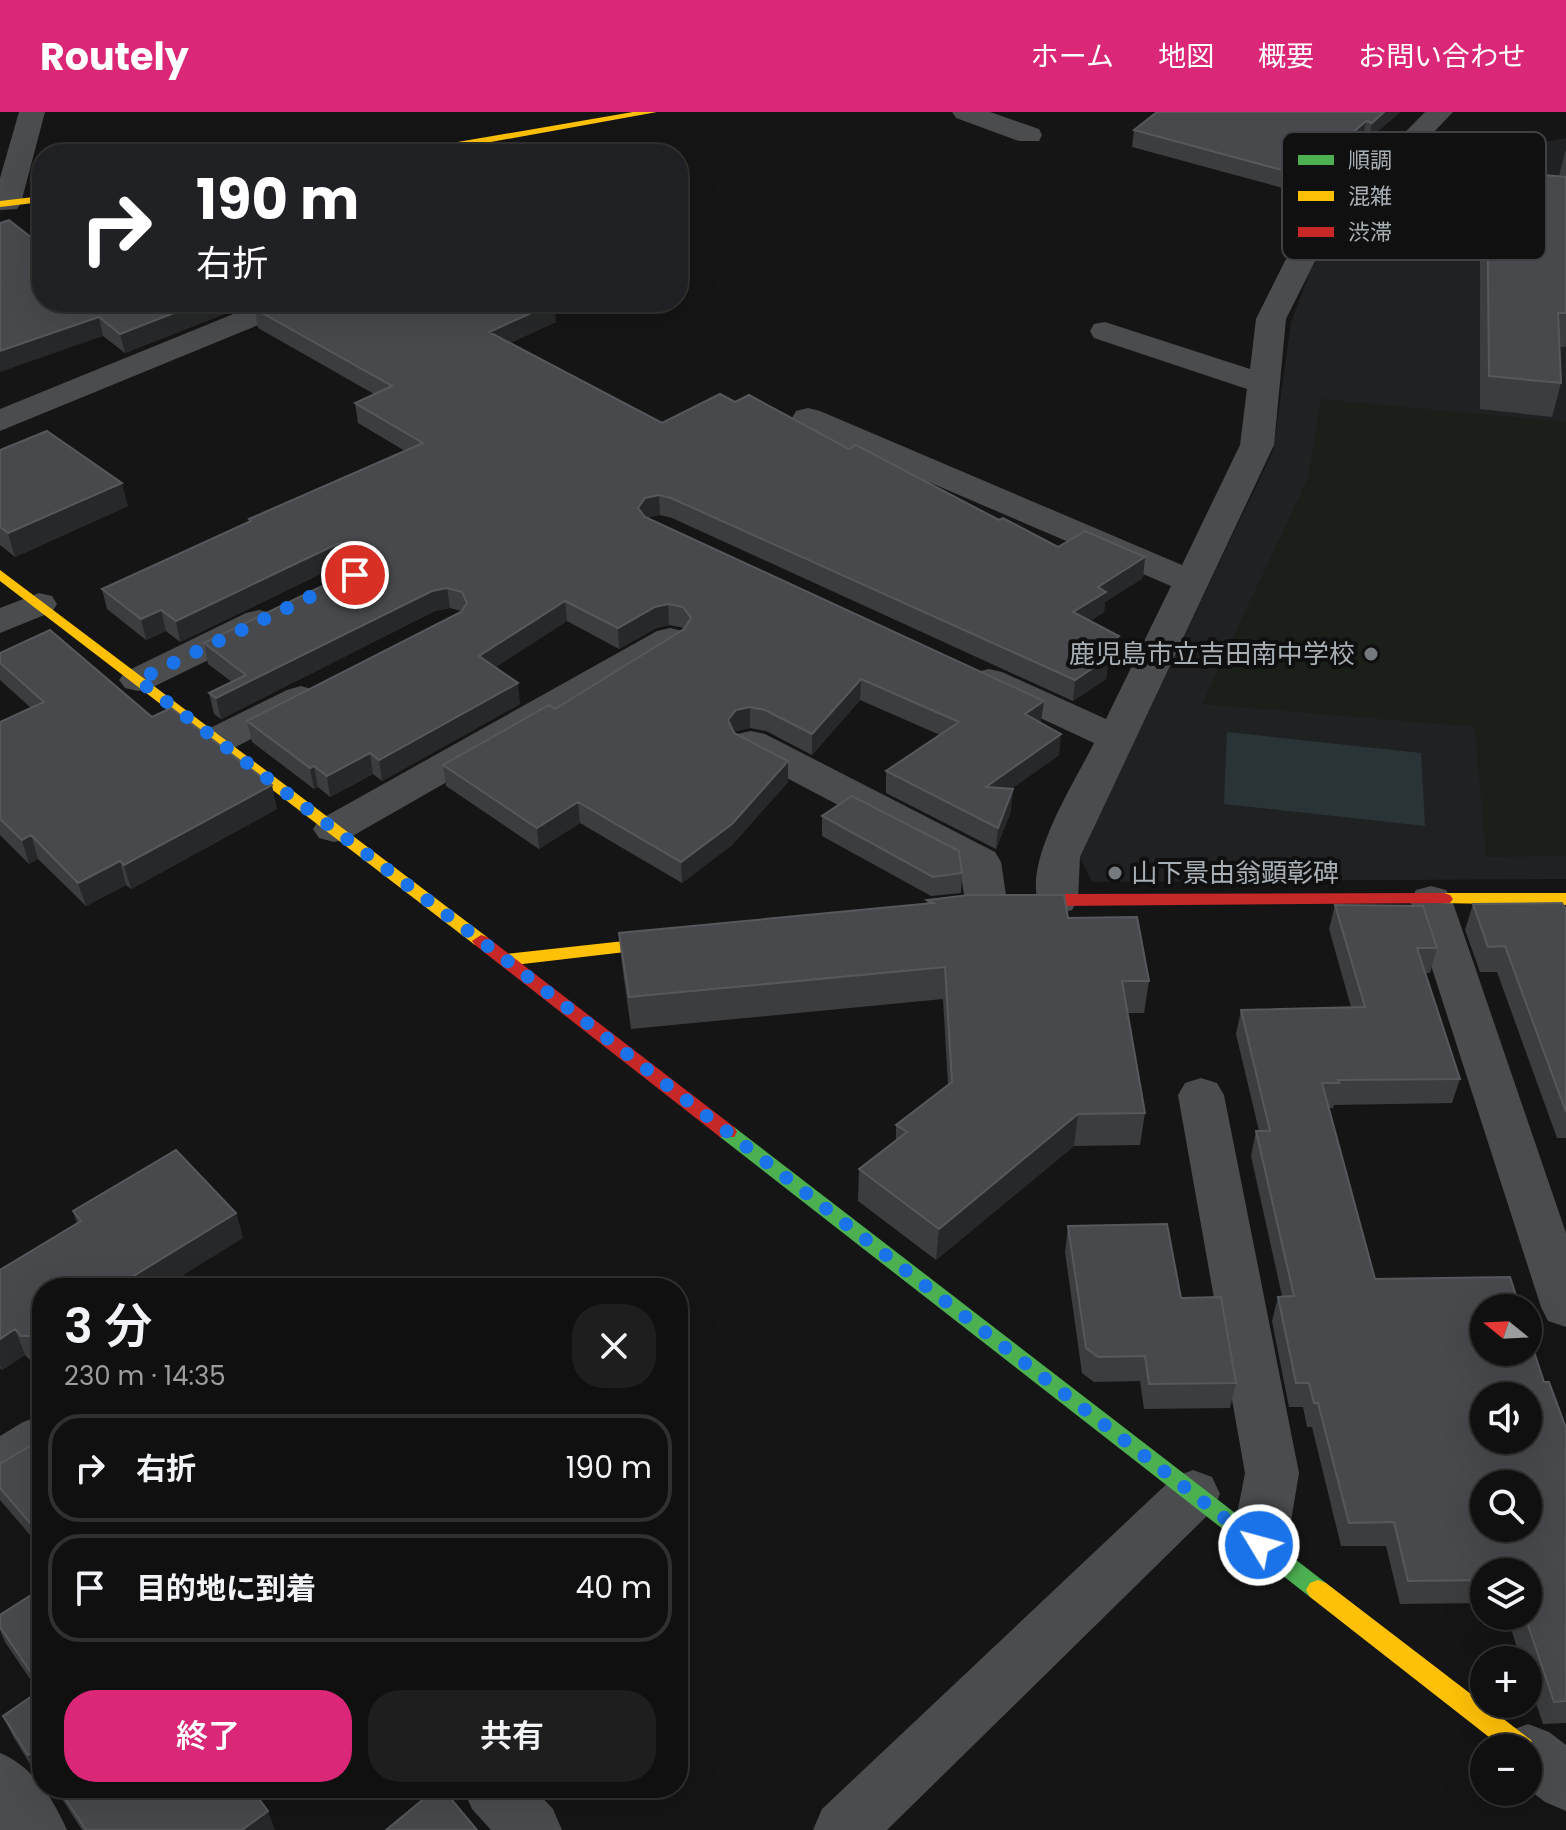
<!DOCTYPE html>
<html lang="ja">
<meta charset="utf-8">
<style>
:root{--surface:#101010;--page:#1e1e1e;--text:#f1f3f6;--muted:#9c9d9f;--line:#303030;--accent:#db2777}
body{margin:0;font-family:Poppins,"Noto Sans JP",sans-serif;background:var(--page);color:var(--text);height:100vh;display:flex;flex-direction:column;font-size:30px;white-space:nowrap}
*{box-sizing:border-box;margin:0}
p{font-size:26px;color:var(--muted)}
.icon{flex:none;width:44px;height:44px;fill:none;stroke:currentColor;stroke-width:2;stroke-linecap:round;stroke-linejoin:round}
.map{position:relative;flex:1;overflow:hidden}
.drawer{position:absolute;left:32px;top:1166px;width:656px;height:520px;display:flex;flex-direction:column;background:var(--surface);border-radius:32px;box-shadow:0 8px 32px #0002,0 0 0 2px var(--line)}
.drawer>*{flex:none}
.guide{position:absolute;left:32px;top:32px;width:656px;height:168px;border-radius:32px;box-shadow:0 8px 32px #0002,0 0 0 2px var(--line);background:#202124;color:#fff;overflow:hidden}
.needle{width:52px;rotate:288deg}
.fabs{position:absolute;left:1470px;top:1182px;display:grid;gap:16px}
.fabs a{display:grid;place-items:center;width:72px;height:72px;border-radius:50%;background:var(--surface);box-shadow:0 8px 32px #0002,0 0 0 2px var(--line);font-size:40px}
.pin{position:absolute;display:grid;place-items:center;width:68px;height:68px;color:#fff;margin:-34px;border:4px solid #fff;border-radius:50%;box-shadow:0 2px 8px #0007}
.me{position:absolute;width:88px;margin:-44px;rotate:307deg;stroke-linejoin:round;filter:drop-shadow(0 0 6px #0008)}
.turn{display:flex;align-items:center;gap:28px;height:168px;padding:0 32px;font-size:36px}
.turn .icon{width:104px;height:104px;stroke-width:2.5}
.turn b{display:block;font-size:56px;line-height:68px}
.round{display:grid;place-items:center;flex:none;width:84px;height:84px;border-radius:32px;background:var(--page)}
.head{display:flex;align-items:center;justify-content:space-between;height:136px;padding:0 32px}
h1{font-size:48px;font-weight:600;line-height:60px}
.action{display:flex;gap:16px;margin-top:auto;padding:16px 32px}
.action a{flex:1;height:92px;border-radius:32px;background:var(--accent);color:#fff;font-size:32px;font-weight:600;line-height:92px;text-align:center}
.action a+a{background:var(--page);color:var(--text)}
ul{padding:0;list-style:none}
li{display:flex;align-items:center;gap:24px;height:108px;margin:0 16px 12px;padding:0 16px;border:4px solid var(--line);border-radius:32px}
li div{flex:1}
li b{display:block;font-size:30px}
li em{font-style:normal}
header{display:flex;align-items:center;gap:48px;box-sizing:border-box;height:112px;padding:0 40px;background:var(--accent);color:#fff}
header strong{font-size:38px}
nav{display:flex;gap:44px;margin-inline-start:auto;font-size:28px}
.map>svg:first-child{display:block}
.built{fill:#202122}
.green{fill:#1b1f1a}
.water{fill:#2a3436}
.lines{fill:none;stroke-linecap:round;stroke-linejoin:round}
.street{fill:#4a4c4e;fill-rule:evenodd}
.fast{fill:#4caf50;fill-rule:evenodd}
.slow{fill:#ffc107;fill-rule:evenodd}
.jam{fill:#c62828;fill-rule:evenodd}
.wall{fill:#3b3d3f}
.shaded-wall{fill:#272829}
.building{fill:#47494c;stroke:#56595c;stroke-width:2;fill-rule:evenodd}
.route{stroke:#1a73e8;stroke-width:14;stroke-dasharray:0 25.2}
.poi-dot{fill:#757a7e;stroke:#101011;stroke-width:3}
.labels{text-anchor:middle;stroke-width:8;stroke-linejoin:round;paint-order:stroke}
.poi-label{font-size:26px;fill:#a8b0b6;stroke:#101011;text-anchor:end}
.key{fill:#101011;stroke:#3e4043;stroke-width:2}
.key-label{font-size:22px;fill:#a8b0b6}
</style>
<header>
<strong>Routely</strong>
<nav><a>ホーム</a><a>地図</a><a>概要</a><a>お問い合わせ</a></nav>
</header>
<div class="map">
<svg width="1566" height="1718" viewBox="0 0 1566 1718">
<rect width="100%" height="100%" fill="#151516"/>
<path class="built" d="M1566,26V767L1092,770L1079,744L1273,339L1291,210L1311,157L1342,115L1395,58Z"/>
<path class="green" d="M1321,287L1566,310V744L1486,745L1475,615L1202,592L1308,366Z"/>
<path class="water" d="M1227,620L1421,641L1425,714L1224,692Z"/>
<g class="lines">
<path class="street" d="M19,0H45L21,91L17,97L0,98V66Z
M952,0H990L1039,17L1042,23L1039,29H1019L956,6Z
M1425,0H1453L1333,126L1314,151L1286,207L1274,333L1080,745L1078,788L1072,798L1057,802L1042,798C1017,758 1075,670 1094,631L976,576L970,568L976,560L989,557L1002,560L1106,607L1171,474L796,313L792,306L796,299L808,296L820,299L1182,453L1240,333L1247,277L1094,226L1090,219L1094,212L1105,210L1250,257L1256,207L1285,149L1313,114Z
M263,190H304L300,196L0,319V297Z
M39,481L52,484L57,492L52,500L0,521V496Z
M259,498L272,501L277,509L272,517L151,576L138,579L125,576L119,568L125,560L246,501Z
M670,516L683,519L689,527L683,535L349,726L334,730L319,726L313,717L319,708L657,519Z
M301,574L315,578L320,586L315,594L232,637L218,640L204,637L198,628L204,619L287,578Z
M751,619L765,622L995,740L1001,750L1008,796L1002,806L987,810L972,806L966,796L960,757L737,640L731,631L737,622Z
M1431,774L1446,778L1452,788L1566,1121V1215L1548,1209L1541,1195L1410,788L1416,778Z
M1201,966L1217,971L1224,983L1299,1361L1287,1433L1279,1450L1259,1458L1239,1450L1231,1433L1245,1361L1178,983L1185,971Z
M42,1303V1354L19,1368L0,1375V1324L23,1310Z
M1193,1358L1212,1365L1220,1382L1212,1399L887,1718H813L822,1697L1174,1365Z
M1528,1612L1549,1620L1566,1633V1699L1545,1690L1528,1677V1636H1500L1507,1620Z
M0,1641C32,1654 53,1686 67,1718H0Z
M463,1676H533L553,1697L562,1718H491L472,1697Z"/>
<path class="fast" d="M727,1013L734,1015L1326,1471L1330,1478L1326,1485L1318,1488L1310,1485L720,1025L717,1020L720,1015Z"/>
<path class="slow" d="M633,0H657L425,42H399L405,39Z
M42,84V90L0,95V89Z
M0,458L487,825L490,829L487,833H475L0,469Z
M1444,781H1566V793L1438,791L1435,787L1438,783Z
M679,823L688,829L685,833L506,854L497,848L506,842Z
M1318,1468L1326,1471L1531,1628L1534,1636L1531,1644L1528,1645V1636H1503L1310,1485L1306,1478L1310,1471Z"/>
<path class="jam" d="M1444,781L1450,783L1453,787L1450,791L1057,794L1006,800L997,794L1006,788L1057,782Z
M481,823L487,825L734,1015L737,1020L734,1025H720L475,833L472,829Z"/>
</g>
<path class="wall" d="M1157,0H1400L1369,27L1363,26L1301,81L1132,35L1134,18Z
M1566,37V235H1559L1561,271L1552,305L1480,297V89L1487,58L1559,64Z
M42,190H255L125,241L103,224Z
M255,197L556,210L509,231L662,311L735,290L849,337L1058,435L1145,445L1143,466L1105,490L1104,500L1090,509L1119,524L1116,545L1108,551L1106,567L1073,589L672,406L660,403L646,406L1041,610L1059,643L1011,677V699L996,737L886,681V659L940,623L860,588L812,643L766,619L750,616L736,619L735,621L788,649V670L732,733L682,771L580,711L539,737L446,674L443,653L555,597L684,516L669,513L656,516L619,537L567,509L495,555L520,592L382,669L373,662L330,685L318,675L314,677L252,630L247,609L461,499L450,496L435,499L221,607L214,602L209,581L232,570L208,552L204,531L367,452L356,449L341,452L180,530L166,519L146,528L107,497L102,477L249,410V407L405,339L358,311L355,291L374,282L258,216Z
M0,338L128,394L15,445L0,433Z
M0,541L152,605L277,697L131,777L126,773L86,794L38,747L29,752L0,723V610L31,596L0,568Z
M822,704L962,761L961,781L931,784L822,724Z
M927,788L1068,806L1149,869L1144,901H1127L1145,1001L1140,1033L1074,1034L936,1148L858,1089L859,1057L896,1029V1013L948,973L943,887L631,917L622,853L619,821L927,792Z
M1473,792L1566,797V1026H1557L1497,860H1480L1465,818Z
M1335,793L1437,836L1430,861H1425L1460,967L1452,991L1334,993L1333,996H1329L1375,1167L1544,1270L1566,1316V1611L1543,1612L1528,1568V1548H1521L1507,1504H1528V1460H1484V1491L1400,1492L1386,1434H1341L1312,1315H1307L1303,1295H1289L1272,1209L1278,1185L1282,1184L1251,1044L1256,1019H1259L1236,922L1241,898L1351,895L1329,817Z
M73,1099L236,1101L243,1126L42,1176V1249H31L25,1243L2,1258L0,1256V1158L77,1111Z
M1068,1114L1181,1186L1236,1271L1230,1296L1144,1297L1140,1269L1094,1270L1082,1261L1065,1140Z
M42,1322V1437L0,1388V1352L33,1332Z
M42,1476V1662L38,1665L14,1626L3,1604L38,1579L5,1530L0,1518V1503Z
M55,1676H251L275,1718H82Z"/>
<path class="shaded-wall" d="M1384,0H1400L1369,27L1372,11Z
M1366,9L1363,26L1301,81L1304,64Z
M202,190H255L125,241L120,222Z
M554,191L556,210L491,240L489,220Z
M99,205L103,224L0,260V239Z
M122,371L128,394L15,445L8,421Z
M659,383L660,403L646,406L639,416L638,396L645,386Z
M352,429L356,449L341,452L180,530L176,509L337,432Z
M1145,445L1143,466L1105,490L1104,500L1071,521L1073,500L1098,475Z
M447,476L450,496L435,499L221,607L216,586L432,479Z
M565,489L567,509L481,565L479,544Z
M668,492L669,513L656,516L619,537L618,516L655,495Z
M161,498L166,519L146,528L141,507Z
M1119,524L1116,545L1108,551L1106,567L1073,589L1075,568L1096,539Z
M861,567L860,588L812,643V622Z
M518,571L520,592L382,669L379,648Z
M1044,589L1041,610L1023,622L1025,602Z
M750,595V616L736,619L728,629V608L736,598Z
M1061,622L1059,643L985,696L986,675Z
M370,641L373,662L330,685L327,664Z
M788,649V670L732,733L682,771L681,750Z
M314,654L318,675L314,677L310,656Z
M272,673L277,697L131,777L124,753Z
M1013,677L1011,699L996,737L998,716Z
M578,690L580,711L539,737L537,716Z
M31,723L38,747L29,752L22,728Z
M120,749L126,773L86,794L78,771Z
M1078,1002L1074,1034L936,1148L939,1117Z
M236,1101L243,1126L163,1176H114Z
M15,1217L25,1243L2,1258L0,1253V1227Z
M42,1221V1237L37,1224Z
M34,1639L42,1655V1662L38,1665L28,1643Z
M268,1699L275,1718H242Z"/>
<path class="building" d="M1157,0H1384L1372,11L1366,9L1304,64L1134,18Z
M1487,58L1566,65V201H1558L1561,271L1489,264Z
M9,108L42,134V190H202L120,222L99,205L0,239V111Z
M273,190H553L554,191L489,220L662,311L720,282L735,290L749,283L849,337L856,333L999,408L1003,406L1058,435L1085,419L1145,445L1098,475L1106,480L1073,500L1119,524L1096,539L1108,546L1075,568L671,386L659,383L645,386L638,396L645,405L1044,589L1025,602L1061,622L986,675L1013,677L998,716L886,659L959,610L861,567L812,622L765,598L750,595L736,598L728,608L734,621L788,649L732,712L681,750L578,690L537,716L443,653L549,593L555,597L684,517L691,506L683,495L668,492L655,495L618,516L565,489L479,544L518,571L379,648L370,641L327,664L314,654L310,656L247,609L461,500L467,491L462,480L447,476L432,479L216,586L209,581L246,563L204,531L366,453L372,444L367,433L352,429L337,432L176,509L161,498L141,507L102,477L251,409L249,407L423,331L355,291L392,274L255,197Z
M47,319L122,371L8,421L0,415V338Z
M50,518L152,605L171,596L272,673L124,753L120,749L78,771L31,723L22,728L0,707V610L44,590L0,551V541Z
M852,684L959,739L962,761L933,765L822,704Z
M969,783H1064L1068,806L1137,805L1149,869H1122L1145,1001L1078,1002L939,1117L859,1057L907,1020L896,1013L952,970L945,855L629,885L619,821L933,791L927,788Z
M1562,791L1566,797V1000L1505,834L1488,835L1473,792Z
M1335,793L1423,794L1437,836H1417L1460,967L1338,968L1339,971H1322L1375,1167L1510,1165L1520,1196H1484V1240H1528V1221L1544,1270H1549L1566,1316V1589L1554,1590L1525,1504H1528V1460H1484V1468L1408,1469L1394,1410L1349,1411L1318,1291H1314L1309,1271H1296L1278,1185L1294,1184L1256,1019H1270L1241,898L1365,895ZM1484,1284H1528V1328H1484ZM1484,1372H1528V1416H1484Z
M176,1038L236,1101L114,1176H42V1221L37,1224H21L15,1217L0,1227V1158L81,1109L73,1099Z
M1167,1112L1181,1186L1221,1185L1236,1271L1149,1272L1145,1244L1098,1245L1086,1236L1068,1114Z
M42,1322V1425L0,1376V1352L33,1332L35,1327Z
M42,1476V1651L34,1639L28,1643L3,1604L42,1577L0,1515V1503Z
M58,1676H251L268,1699L242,1718H86Z
M437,1676H442L477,1718H386Z"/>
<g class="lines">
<path class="route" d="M355,463L138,568L506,848L1259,1433"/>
</g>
<g class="poi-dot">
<circle cx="1371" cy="542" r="8"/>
<circle cx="1115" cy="761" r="8"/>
</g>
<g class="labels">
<g class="poi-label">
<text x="1355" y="551">鹿児島市立吉田南中学校</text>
<text x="1131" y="770" text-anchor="start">山下景由翁顕彰碑</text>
</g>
</g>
<rect x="1282" y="20" width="264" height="128" rx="12" class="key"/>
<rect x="1298" y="43" width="36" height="10" fill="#4caf50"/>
<rect x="1298" y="79" width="36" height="10" fill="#ffc107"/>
<rect x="1298" y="115" width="36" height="10" fill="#c62828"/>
<g class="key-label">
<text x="1348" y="56">順調</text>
<text x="1348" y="92">混雑</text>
<text x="1348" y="128">渋滞</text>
</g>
</svg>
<div class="fabs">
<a><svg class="needle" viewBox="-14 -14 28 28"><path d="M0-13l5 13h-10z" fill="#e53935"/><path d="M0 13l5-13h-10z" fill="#9c9d9f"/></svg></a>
<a><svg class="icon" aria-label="sound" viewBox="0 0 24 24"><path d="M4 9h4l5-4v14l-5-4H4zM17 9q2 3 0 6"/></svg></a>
<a><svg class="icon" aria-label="search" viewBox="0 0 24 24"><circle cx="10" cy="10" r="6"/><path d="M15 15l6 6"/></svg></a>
<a><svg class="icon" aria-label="layers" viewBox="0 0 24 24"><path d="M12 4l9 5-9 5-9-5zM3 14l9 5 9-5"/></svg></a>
<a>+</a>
<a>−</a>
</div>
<div class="pin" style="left:355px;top:463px;background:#d93025"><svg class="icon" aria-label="arrive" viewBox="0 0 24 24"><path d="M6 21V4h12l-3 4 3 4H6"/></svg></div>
<svg class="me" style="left:1259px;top:1433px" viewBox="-20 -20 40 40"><circle r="17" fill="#1a73e8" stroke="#fff" stroke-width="3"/><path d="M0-11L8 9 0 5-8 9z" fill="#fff"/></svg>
<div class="guide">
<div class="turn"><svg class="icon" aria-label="right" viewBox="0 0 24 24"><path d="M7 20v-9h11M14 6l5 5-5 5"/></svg><div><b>190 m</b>右折</div></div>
</div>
<section class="drawer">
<div class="head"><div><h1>3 分</h1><p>230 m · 14:35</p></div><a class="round"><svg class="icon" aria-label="close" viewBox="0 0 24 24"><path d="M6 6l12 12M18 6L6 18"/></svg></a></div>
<ul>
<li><svg class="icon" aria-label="right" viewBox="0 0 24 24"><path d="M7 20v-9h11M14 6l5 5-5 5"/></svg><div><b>右折</b></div><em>190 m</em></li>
<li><svg class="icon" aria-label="arrive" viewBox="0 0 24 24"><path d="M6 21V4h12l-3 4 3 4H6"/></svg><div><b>目的地に到着</b></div><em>40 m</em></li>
</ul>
<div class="action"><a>終了</a><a>共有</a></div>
</section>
</div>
